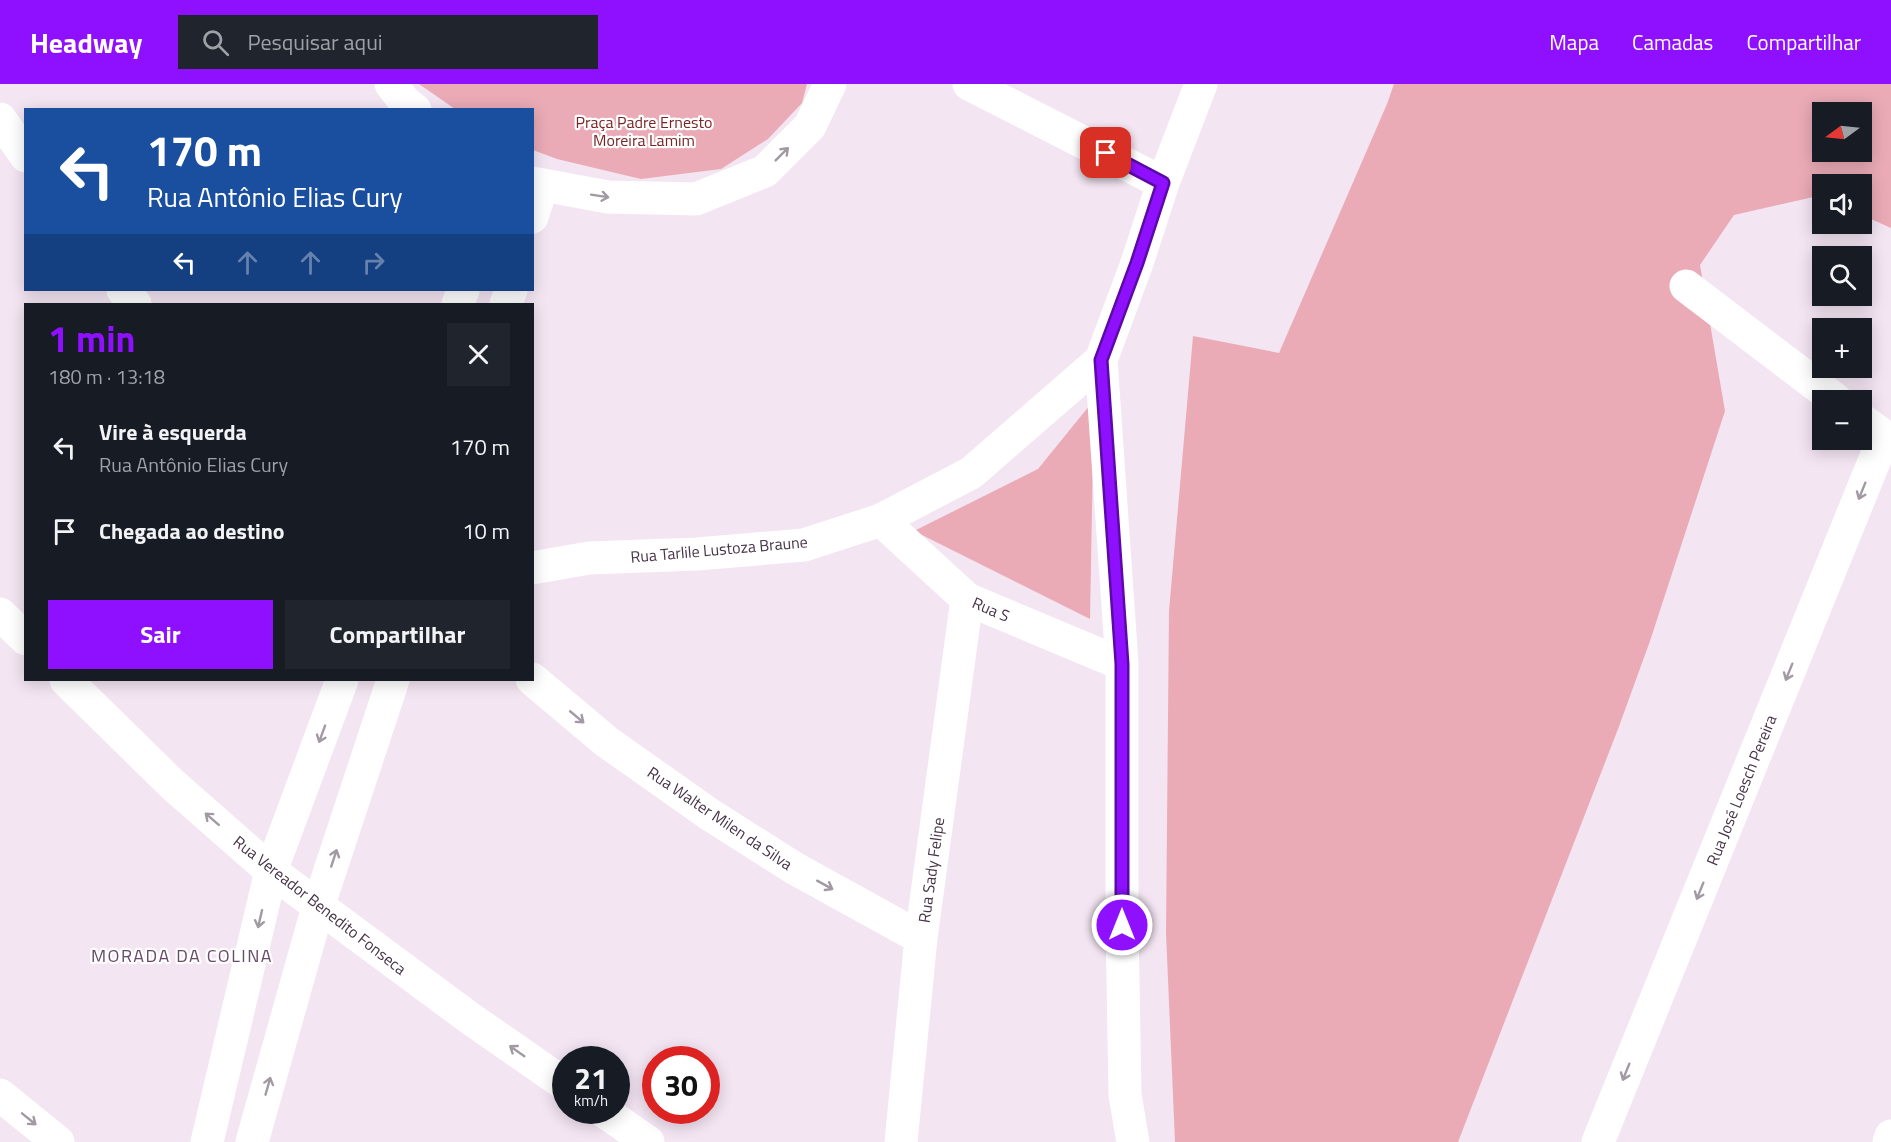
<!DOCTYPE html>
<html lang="pt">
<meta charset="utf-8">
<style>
:root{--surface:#171b24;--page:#20242c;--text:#f1f3f6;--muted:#9ea1a6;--accent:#8e10ff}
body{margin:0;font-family:"Titillium Web",sans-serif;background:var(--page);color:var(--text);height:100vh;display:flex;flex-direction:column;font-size:22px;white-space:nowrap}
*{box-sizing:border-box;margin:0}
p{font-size:20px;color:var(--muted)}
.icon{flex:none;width:33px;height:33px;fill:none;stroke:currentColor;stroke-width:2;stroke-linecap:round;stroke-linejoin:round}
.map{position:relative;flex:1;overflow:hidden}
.side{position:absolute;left:24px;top:219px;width:510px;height:378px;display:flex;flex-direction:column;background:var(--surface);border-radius:0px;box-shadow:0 3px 15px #0003}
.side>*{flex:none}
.hud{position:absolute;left:24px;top:24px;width:510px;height:183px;border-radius:0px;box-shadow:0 3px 15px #0003;background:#1a4fa0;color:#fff;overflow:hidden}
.needle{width:39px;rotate:255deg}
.tools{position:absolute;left:1812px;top:18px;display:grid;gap:12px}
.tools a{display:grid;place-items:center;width:60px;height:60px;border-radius:0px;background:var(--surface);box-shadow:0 3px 15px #0003;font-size:30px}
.speed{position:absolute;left:552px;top:962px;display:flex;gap:12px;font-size:30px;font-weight:700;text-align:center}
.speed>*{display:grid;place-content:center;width:78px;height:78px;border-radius:50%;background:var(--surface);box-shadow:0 3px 15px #0003;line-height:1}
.speed small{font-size:15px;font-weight:400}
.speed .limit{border:9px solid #d22;background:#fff;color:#111}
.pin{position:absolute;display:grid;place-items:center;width:51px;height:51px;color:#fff;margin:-26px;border-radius:12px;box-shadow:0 3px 9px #0006}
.me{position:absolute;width:66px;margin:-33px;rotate:0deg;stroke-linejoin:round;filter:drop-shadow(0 0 4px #0008)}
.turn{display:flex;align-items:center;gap:21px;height:126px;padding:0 24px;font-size:27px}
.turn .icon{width:78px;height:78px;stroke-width:2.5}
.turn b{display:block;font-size:42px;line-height:51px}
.lanes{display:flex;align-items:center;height:57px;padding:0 24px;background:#0003;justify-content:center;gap:30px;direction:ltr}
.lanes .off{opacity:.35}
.round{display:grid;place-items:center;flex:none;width:63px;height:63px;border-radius:0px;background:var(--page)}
.overview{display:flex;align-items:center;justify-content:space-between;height:102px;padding:0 24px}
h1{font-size:36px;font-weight:700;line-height:45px;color:var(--accent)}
.primary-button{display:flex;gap:12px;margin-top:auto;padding:12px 24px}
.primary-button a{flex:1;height:69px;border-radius:0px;background:var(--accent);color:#fff;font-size:24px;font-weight:700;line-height:69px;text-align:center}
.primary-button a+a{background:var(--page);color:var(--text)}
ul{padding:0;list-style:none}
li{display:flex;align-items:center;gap:18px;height:84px;padding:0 24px}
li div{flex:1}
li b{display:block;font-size:22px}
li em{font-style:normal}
header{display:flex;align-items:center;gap:36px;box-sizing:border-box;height:84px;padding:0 30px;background:var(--accent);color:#fff}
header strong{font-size:28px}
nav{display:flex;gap:33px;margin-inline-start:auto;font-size:21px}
.search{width:420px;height:54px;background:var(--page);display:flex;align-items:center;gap:15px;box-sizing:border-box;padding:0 21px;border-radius:0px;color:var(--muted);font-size:22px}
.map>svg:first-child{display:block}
.green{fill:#eaabb6;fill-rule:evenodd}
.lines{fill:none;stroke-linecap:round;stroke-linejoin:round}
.minor{stroke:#fff;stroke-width:33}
.oneway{stroke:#a29aa2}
.route-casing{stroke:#5c0aa6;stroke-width:15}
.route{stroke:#8e10ff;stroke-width:10}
.labels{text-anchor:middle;stroke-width:4.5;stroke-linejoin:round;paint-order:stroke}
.park-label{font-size:16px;fill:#7a2525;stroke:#fff}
.street-label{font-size:16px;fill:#463446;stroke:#fff}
.neighbourhood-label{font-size:18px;letter-spacing:1.5px;fill:#684b69;stroke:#fff}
</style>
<header>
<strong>Headway</strong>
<div class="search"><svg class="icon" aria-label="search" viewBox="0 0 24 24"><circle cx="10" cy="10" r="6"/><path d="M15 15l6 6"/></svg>Pesquisar aqui</div>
<nav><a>Mapa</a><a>Camadas</a><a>Compartilhar</a></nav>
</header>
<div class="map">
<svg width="1891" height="1058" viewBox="0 0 1891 1058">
<rect width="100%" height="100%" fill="#f3e5f2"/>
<path class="green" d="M419,0H807L802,19L768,55L721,85L641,95L557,75L533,66L532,26L455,25Z
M1394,0H1891V144L1862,131V100H1822V114L1818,112L1734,131L1700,181L1725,327L1650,557L1618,645L1458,1058H1175L1166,849L1169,527L1193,252L1279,269L1387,20ZM1822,28H1862V68H1822Z
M1094,316L1090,535L914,447L1038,385Z"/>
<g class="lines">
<path class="minor" d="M391,0L404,17L415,26
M969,0L1163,99
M0,35L26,72
M532,99L608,113L696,115L765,87L810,42L830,0
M532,133L542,102
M1686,202L1836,316
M123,206L135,220
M458,220L463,206
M506,220L511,206
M1862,336L1891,357
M881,436L967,515L1122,580
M532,484L589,474L697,470L804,461L881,436L971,389L1101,276
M0,530L26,555
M532,595L607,658L709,730L794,784L921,854
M66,596L172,700L271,787L471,935L566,1001
M0,1011L58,1058
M602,1026L648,1058
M207,1058L271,787L342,596
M252,1058L318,823L393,596
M901,1058L921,854L967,515
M1133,1058L1125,1011L1122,841V580L1101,276L1137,179L1163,99L1201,0
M1598,1058L1884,353
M1889,1058L1891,1052"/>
</g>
<defs><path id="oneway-shaft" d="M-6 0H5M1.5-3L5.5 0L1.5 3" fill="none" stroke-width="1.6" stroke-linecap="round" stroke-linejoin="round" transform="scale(1.5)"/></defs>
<g class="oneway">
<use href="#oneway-shaft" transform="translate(782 70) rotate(-45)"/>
<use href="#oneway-shaft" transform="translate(600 112) rotate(9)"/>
<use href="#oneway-shaft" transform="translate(1862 407) rotate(112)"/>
<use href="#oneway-shaft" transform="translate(1789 588) rotate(112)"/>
<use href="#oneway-shaft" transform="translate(577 633) rotate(40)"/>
<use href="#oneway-shaft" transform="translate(322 650) rotate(110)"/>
<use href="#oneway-shaft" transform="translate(212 735) rotate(-139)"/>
<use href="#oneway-shaft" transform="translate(334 774) rotate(-72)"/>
<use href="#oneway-shaft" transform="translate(825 801) rotate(29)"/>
<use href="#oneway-shaft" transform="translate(1700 807) rotate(112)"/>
<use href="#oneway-shaft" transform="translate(260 835) rotate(103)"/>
<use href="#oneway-shaft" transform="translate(517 967) rotate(-145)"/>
<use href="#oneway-shaft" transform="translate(1626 988) rotate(112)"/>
<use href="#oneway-shaft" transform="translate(268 1002) rotate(-74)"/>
<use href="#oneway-shaft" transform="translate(29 1035) rotate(39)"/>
</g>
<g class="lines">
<defs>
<path id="route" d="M1106,69L1163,99L1137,179L1101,276L1122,580V841"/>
</defs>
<use href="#route" class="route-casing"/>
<use href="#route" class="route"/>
</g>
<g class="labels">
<g class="park-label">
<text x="644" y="44">Praça Padre Ernesto<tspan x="644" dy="18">Moreira Lamim</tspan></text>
</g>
<g class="street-label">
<text transform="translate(719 465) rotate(-5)" y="6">Rua Tarlile Lustoza Braune</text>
<text transform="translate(991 525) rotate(23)" y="6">Rua S</text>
<text transform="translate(1741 706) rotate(-68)" y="6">Rua José Loesch Pereira</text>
<text transform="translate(720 734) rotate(34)" y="6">Rua Walter Milen da Silva</text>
<text transform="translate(931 786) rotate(-82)" y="6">Rua Sady Felipe</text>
<text transform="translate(320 821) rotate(38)" y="6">Rua Vereador Benedito Fonseca</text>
</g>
<g class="neighbourhood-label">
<text x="182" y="878">MORADA DA COLINA</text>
</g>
</g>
</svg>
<div class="tools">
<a><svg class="needle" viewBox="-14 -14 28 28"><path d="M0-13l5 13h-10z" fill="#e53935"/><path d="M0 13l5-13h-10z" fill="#9ea1a6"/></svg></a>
<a><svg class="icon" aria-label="sound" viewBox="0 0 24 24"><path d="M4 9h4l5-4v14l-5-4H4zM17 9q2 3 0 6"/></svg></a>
<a><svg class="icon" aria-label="search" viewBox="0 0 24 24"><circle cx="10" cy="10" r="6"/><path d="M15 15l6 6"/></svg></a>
<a>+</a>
<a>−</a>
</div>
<div class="speed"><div>21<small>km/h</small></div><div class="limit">30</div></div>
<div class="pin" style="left:1106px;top:69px;background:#d93025"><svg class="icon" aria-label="arrive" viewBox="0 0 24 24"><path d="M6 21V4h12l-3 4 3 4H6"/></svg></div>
<svg class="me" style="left:1122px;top:841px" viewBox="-20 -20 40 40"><circle r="17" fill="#8e10ff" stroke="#fff" stroke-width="3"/><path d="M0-11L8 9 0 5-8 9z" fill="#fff"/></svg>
<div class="hud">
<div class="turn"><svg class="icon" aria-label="left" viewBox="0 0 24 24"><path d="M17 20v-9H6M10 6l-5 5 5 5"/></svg><div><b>170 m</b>Rua Antônio Elias Cury</div></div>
<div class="lanes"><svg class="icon" aria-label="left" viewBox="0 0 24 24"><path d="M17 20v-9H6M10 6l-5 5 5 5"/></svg><svg class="icon off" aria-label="ahead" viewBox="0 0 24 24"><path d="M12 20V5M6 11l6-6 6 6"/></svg><svg class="icon off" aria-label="ahead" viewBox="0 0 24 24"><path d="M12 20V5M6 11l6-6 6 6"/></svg><svg class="icon off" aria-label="right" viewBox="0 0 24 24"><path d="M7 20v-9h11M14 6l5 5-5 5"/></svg></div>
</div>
<section class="side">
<div class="overview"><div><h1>1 min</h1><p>180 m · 13:18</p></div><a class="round"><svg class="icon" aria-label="close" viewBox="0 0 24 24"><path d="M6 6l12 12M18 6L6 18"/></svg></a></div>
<ul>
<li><svg class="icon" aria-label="left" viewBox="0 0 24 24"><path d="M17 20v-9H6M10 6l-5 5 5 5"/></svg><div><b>Vire à esquerda</b><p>Rua Antônio Elias Cury</p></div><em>170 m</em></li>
<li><svg class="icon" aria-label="arrive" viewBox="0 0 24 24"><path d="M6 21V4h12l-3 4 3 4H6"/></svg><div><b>Chegada ao destino</b></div><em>10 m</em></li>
</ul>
<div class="primary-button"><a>Sair</a><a>Compartilhar</a></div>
</section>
</div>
